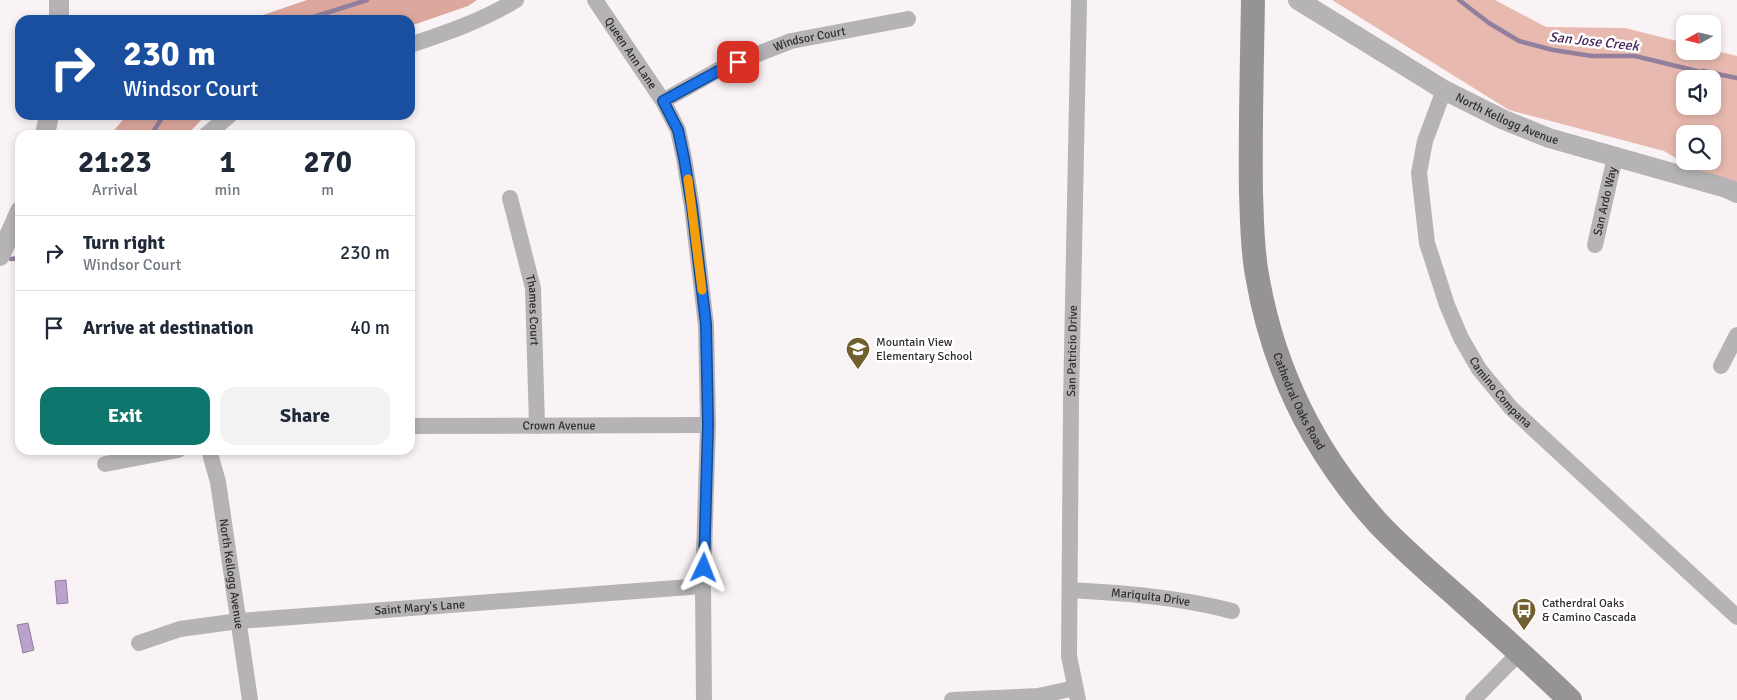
<!DOCTYPE html>
<style>
:root{--surface:#fff;--page:#f2f2f3;--text:#1f2937;--muted:#747a83;--line:#e0e1e3;--accent:#0f766e}
body{margin:0;font-family:Signika,sans-serif;background:var(--page);color:var(--text);height:100vh;display:flex;flex-direction:column;font-size:19px;white-space:nowrap}
*{box-sizing:border-box;margin:0}
p{font-size:16px;color:var(--muted)}
.icon{flex:none;width:28px;height:28px;fill:none;stroke:currentColor;stroke-width:2;stroke-linecap:round;stroke-linejoin:round}
.map{position:relative;flex:1;overflow:hidden}
.details{position:absolute;left:15px;top:130px;width:400px;height:325px;display:flex;flex-direction:column;background:var(--surface);border-radius:15px;box-shadow:0 2px 8px #0003}
.details>*{flex:none}
.top-card{position:absolute;left:15px;top:15px;width:400px;height:105px;border-radius:15px;box-shadow:0 2px 8px #0003;background:#1a4fa0;color:#fff;overflow:hidden}
.needle{width:32px;rotate:262deg}
.buttons{position:absolute;left:1676px;top:15px;display:grid;gap:10px}
.buttons a{display:grid;place-items:center;width:45px;height:45px;border-radius:10px;background:var(--surface);box-shadow:0 2px 8px #0003;font-size:25px}
.pin{position:absolute;display:grid;place-items:center;width:42px;height:42px;color:#fff;margin:-21px;border-radius:10px;box-shadow:0 2px 8px #0006}
.me{position:absolute;width:55px;margin:-28px;rotate:2deg;stroke-linejoin:round;filter:drop-shadow(0 0 4px #0008)}
.turn{display:flex;align-items:center;gap:18px;height:105px;padding:0 25px;font-size:22px}
.turn .icon{width:65px;height:65px;stroke-width:2.5}
.turn b{display:block;font-size:35px;line-height:42px}
.eta{display:flex;justify-content:space-evenly;align-items:center;height:85px;text-align:center}
.eta b{font-size:30px;font-weight:800;line-height:35px}
.button{display:flex;gap:10px;margin-top:auto;padding:10px 25px}
.button a{flex:1;height:58px;border-radius:15px;background:var(--accent);color:#fff;font-size:20px;font-weight:800;line-height:58px;text-align:center}
.button a+a{background:var(--page);color:var(--text)}
ul{padding:0;list-style:none}
li{display:flex;align-items:center;gap:15px;height:75px;padding:0 25px;border-top:1px solid var(--line)}
li div{flex:1}
li b{display:block;font-size:19px}
li em{font-style:normal}
.map>svg:first-child{display:block}
.green{fill:#e8b9af;fill-rule:evenodd}
.forest{fill:#dda79d}
.water{fill:#bba2cc;stroke:#917f9d}
.lines{fill:none;stroke-linecap:round;stroke-linejoin:round}
.stream{stroke:#917f9d;stroke-width:4.5}
.minor{stroke:#b5b3b5;stroke-width:16}
.tertiary{stroke:#b5b3b5;stroke-width:20}
.secondary{stroke:#969396;stroke-width:24}
.route-casing{stroke:#114b97;stroke-width:12}
.route{stroke:#1a73e8;stroke-width:9}
.slow{stroke:#f59e0b;stroke-width:9}
.labels{text-anchor:middle;stroke-width:5;stroke-linejoin:round;paint-order:stroke}
.street-label{font-size:12px;fill:#302d2e;stroke:#fff}
.poi-label{font-size:12px;fill:#302d2e;stroke:#fff;text-anchor:start}
.water-label{font-size:14px;font-style:italic;fill:#46255a;stroke:#fff}
</style>
<div class="map">
<svg width="1737" height="700" viewBox="0 0 1737 700">
<rect width="100%" height="100%" fill="#faf3f6"/>
<path class="green" d="M1332,0H1495L1546,27L1625,28L1685,43V51L1713,50L1737,56V193L1726,188L1664,151L1509,110ZM1685,79H1712V106H1685ZM1685,134H1712V161H1685Z"/>
<path class="forest" d="M307,0H477L468,6L410,26V20H248Z
M127,115H206L187,135H110Z"/>
<path class="water" d="M66,580L68,603L57,604L55,581Z
M28,623L34,650L23,653L17,625Z"/>
<g class="lines">
<path class="stream" d="M1459,0L1489,23L1519,41L1553,50L1592,56H1635L1701,72L1703,71L1737,78
M304,20L367,0
M151,135L164,115
M11,259L20,258"/>
<g class="minor">
<path id="s1" d="M595,0L663,101L678,130L684,158L692,207L706,325L708,425L703,586L704,700"/>
<path d="M410,45C446,33 484,20 516,0"/>
<path id="s2" d="M1444,90L1425,141L1419,173L1427,243L1447,305L1461,338L1479,369L1511,408L1737,617"/>
<path id="s3" d="M663,101L720,69L791,41L908,19"/>
<path d="M206,135L230,115"/>
<path id="s4" d="M510,198L533,288L537,426"/>
<path id="s5" d="M1595,245L1615,157"/>
<path d="M1721,366L1737,335"/>
<path id="s6" d="M410,426L708,425"/>
<path id="s7" d="M209,450L218,482L250,700"/>
<path d="M105,464L178,450"/>
<path id="s8" d="M1070,590C1125,593 1178,597 1232,611"/>
<path id="s9" d="M139,643L180,629L239,621L703,586"/>
<path d="M952,700L1038,696L1075,688"/>
<path id="s10" d="M1078,700L1069,656L1071,403L1079,0"/>
<path d="M1473,700L1520,652"/>
</g>
<g class="tertiary">
<path d="M59,0V20"/>
<path id="s11" d="M1298,0L1444,90L1504,120L1549,138L1726,188L1737,193"/>
<path d="M45,135L49,115"/>
<path d="M0,256L20,211"/>
</g>
<path class="secondary" id="s12" d="M1253,0C1252,64 1250,129 1251,193C1252,220 1252,248 1257,275C1273,369 1313,451 1377,522C1403,550 1433,575 1461,600C1498,633 1535,666 1570,700"/>
</g>
<g class="lines">
<defs>
<path id="route" d="M704,568L708,425L706,324L692,207L684,158L678,130L663,101L720,70L738,62"/>
</defs>
<use href="#route" class="route-casing"/>
<use href="#route" class="route"/>
<path class="slow" d="M688,179L702,290"/>
</g>
<defs>
<symbol id="school-pin" viewBox="-11 -11 22 30"><path d="M0 17L-7.5 6A9.5 9.5 0 1 1 7.5 6Z" fill="#715f2d" stroke="#fff"/><path d="M0-5L7-2L0 1L-7-2ZM-4 1L0 2.5L4 1V4Q0 6-4 4Z" fill="#fff"/></symbol>
<symbol id="bus-pin" viewBox="-11 -11 22 30"><path d="M0 17L-7.5 6A9.5 9.5 0 1 1 7.5 6Z" fill="#715f2d" stroke="#fff"/><path d="M-5-6H5V4H4V6H2V4H-2V6H-4V4H-5ZM-3.5-4V0h7V-4ZM-3.5 1.2v1.5H-2V1.2ZM2 1.2v1.5H3.5V1.2Z" fill="#fff"/></symbol>
</defs>
<g fill-rule="evenodd">
<use href="#school-pin" x="844" y="335" width="28" height="38"/>
<use href="#bus-pin" x="1510" y="596" width="28" height="38"/>
</g>
<g class="labels">
<g class="street-label">
<text dy="4" stroke="none"><textPath href="#s3" startOffset="160">Windsor Court</textPath></text>
<text dy="4" stroke="none"><textPath href="#s1" startOffset="64">Queen Ann Lane</textPath></text>
<text dy="4" stroke="none"><textPath href="#s11" startOffset="241">North Kellogg Avenue</textPath></text>
<text dy="4" stroke="none"><textPath href="#s5" startOffset="45">San Ardo Way</textPath></text>
<text dy="4" stroke="none"><textPath href="#s4" startOffset="115">Thames Court</textPath></text>
<text dy="4" stroke="none"><textPath href="#s10" startOffset="350">San Patricio Drive</textPath></text>
<text dy="4" stroke="none"><textPath href="#s2" startOffset="326">Camino Compana</textPath></text>
<text dy="4" stroke="none"><textPath href="#s12" startOffset="409">Cathedral Oaks Road</textPath></text>
<text dy="4" stroke="none"><textPath href="#s6" startOffset="149">Crown Avenue</textPath></text>
<text dy="4" stroke="none"><textPath href="#s7" startOffset="126">North Kellogg Avenue</textPath></text>
<text dy="4" stroke="none"><textPath href="#s8" startOffset="81">Mariquita Drive</textPath></text>
<text dy="4" stroke="none"><textPath href="#s9" startOffset="284">Saint Mary's Lane</textPath></text>
</g>
<g class="poi-label">
<text x="876" y="346">Mountain View<tspan x="876" dy="14">Elementary School</tspan></text>
<text x="1542" y="607">Catherdral Oaks<tspan x="1542" dy="14">&amp; Camino Cascada</tspan></text>
</g>
<g class="water-label">
<text transform="translate(1594 41) rotate(6)" y="5">San Jose Creek</text>
</g>
</g>
</svg>
<div class="buttons">
<a><svg class="needle" viewBox="-14 -14 28 28"><path d="M0-13l5 13h-10z" fill="#e53935"/><path d="M0 13l5-13h-10z" fill="#747a83"/></svg></a>
<a><svg class="icon" aria-label="sound" viewBox="0 0 24 24"><path d="M4 9h4l5-4v14l-5-4H4zM17 9q2 3 0 6"/></svg></a>
<a><svg class="icon" aria-label="search" viewBox="0 0 24 24"><circle cx="10" cy="10" r="6"/><path d="M15 15l6 6"/></svg></a>
</div>
<div class="pin" style="left:738px;top:62px;background:#d93025"><svg class="icon" aria-label="arrive" viewBox="0 0 24 24"><path d="M6 21V4h12l-3 4 3 4H6"/></svg></div>
<svg class="me" style="left:704px;top:568px" viewBox="-20 -20 40 40"><path d="M0-17L14 15 0 8-14 15z" fill="#1a73e8" stroke="#fff" stroke-width="4"/></svg>
<div class="top-card">
<div class="turn"><svg class="icon" aria-label="right" viewBox="0 0 24 24"><path d="M7 20v-9h11M14 6l5 5-5 5"/></svg><div><b>230 m</b>Windsor Court</div></div>
</div>
<section class="details">
<div class="eta">
<div><b>21:23</b><p>Arrival</p></div>
<div><b>1</b><p>min</p></div>
<div><b>270</b><p>m</p></div>
</div>
<ul>
<li><svg class="icon" aria-label="right" viewBox="0 0 24 24"><path d="M7 20v-9h11M14 6l5 5-5 5"/></svg><div><b>Turn right</b><p>Windsor Court</p></div><em>230 m</em></li>
<li><svg class="icon" aria-label="arrive" viewBox="0 0 24 24"><path d="M6 21V4h12l-3 4 3 4H6"/></svg><div><b>Arrive at destination</b></div><em>40 m</em></li>
</ul>
<div class="button"><a>Exit</a><a>Share</a></div>
</section>
</div>
